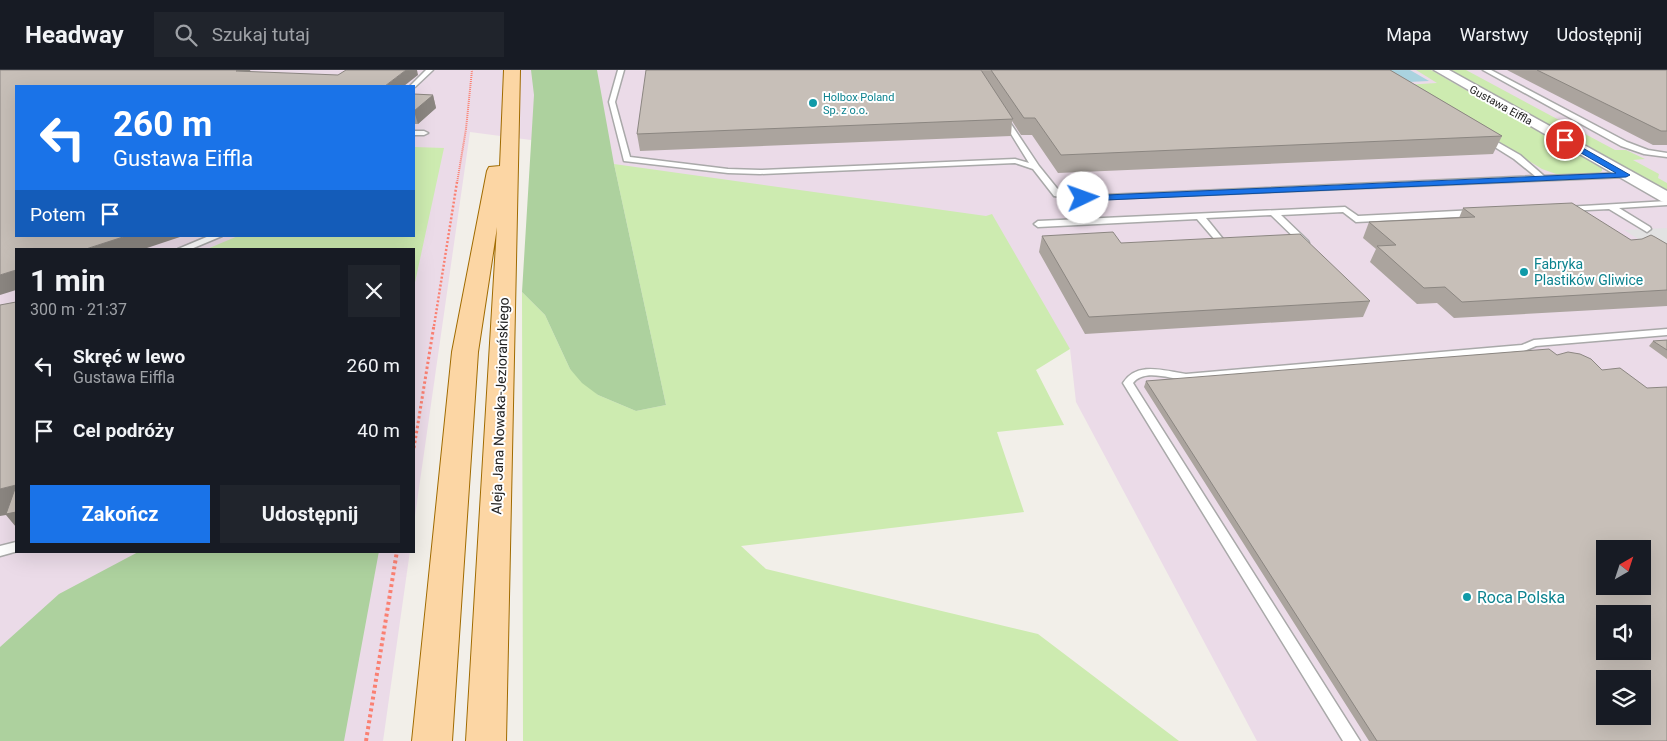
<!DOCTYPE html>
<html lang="pl">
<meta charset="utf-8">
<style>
:root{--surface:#171b24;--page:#20242c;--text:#f1f3f6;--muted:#9ea1a6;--line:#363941;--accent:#1a73e8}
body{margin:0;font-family:Roboto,sans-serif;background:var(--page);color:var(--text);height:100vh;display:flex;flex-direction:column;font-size:19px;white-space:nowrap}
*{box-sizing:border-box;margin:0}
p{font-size:16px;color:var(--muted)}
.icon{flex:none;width:28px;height:28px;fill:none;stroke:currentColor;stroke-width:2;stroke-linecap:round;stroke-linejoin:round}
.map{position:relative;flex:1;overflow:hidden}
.sheet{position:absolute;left:15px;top:178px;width:400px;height:305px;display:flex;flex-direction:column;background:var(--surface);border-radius:0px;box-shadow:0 5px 20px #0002}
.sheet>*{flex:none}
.top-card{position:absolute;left:15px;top:15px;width:400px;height:152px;border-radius:0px;box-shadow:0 5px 20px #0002;background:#1a73e8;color:#fff;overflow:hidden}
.needle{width:32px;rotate:39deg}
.controls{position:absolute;left:1596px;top:470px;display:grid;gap:10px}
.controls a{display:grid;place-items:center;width:55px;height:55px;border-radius:0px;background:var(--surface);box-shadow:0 5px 20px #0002;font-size:25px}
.pin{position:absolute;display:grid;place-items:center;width:42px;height:42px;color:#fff;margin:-21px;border:2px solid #fff;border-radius:50%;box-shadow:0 1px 5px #0007}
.me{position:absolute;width:55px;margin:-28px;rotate:87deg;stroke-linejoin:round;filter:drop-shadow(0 0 4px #0008)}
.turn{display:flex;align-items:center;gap:18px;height:105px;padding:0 15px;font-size:22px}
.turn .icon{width:65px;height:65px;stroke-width:2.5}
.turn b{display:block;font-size:35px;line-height:42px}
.then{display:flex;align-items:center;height:48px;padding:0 15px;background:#0003;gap:10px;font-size:19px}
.round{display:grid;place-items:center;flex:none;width:52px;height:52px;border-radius:0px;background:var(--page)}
.head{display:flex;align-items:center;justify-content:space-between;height:85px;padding:0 15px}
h1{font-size:30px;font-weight:700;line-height:38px}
.button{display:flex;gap:10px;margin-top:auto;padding:10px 15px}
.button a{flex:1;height:58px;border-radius:0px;background:var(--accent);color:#fff;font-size:20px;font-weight:700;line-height:58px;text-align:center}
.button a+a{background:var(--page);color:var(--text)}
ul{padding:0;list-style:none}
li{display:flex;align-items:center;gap:15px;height:65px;padding:0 15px}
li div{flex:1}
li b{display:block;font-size:19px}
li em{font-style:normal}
header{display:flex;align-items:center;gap:30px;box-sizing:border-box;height:70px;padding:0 25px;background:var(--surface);border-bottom:1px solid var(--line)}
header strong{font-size:24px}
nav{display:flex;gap:28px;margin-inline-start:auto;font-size:18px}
.search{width:350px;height:45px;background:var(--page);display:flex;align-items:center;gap:12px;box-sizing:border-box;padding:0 18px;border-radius:0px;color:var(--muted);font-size:19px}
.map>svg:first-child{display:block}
.industrial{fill:#ebdbe8;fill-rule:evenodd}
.grass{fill:#cdebb0}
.forest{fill:#add19e}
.parking{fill:#e2e2e2}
.water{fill:#aad3df}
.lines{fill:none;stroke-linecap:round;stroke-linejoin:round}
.lane-casing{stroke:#a9a9a9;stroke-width:3}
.street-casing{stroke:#a9a9a9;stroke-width:3}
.primary-casing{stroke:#a06b00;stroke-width:2}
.path-far3{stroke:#fa8072;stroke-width:2;stroke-dasharray:1 1;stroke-linecap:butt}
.path-far2{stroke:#fa8072;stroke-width:2.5;stroke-dasharray:2 2;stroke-linecap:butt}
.path-far1{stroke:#fa8072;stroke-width:3;stroke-dasharray:2.5 2.5;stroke-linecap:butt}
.path{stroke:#fa8072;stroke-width:4;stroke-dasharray:3 3;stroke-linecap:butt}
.lane{fill:#fff;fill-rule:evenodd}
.street{fill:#fff;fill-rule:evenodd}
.primary{fill:#fcd6a4;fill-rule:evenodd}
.wall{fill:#aba49e}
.shaded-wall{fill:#8b8681}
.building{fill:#c7bfb8;stroke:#8b8681;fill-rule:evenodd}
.route{fill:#1a73e8;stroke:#114b97}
.culture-dot{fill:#0f9aa8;stroke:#fff;stroke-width:2}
.labels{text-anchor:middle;stroke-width:4;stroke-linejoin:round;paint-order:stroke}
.far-culture-label{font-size:11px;fill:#0d838f;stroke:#fff;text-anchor:start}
.far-street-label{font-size:11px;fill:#222;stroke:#fff}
.culture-label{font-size:14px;fill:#0d838f;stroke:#fff;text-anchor:start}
.street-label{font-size:14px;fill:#222;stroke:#fff}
.near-culture-label{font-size:16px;fill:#0d838f;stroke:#fff;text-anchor:start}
</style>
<header>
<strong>Headway</strong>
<div class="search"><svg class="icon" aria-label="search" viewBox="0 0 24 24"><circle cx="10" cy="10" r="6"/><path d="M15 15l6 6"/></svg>Szukaj tutaj</div>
<nav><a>Mapa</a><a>Warstwy</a><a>Udostępnij</a></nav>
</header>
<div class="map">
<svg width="1667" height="671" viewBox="0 0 1667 671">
<rect width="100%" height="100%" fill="#f2efe9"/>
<path class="industrial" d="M0,0H1667V671H1257L1076,332L1070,279L614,94L531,70L470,62L414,453V179H16V481H410L383,671H0ZM16,16H414V166H16ZM1605,479H1642V516H1605ZM1605,544H1642V581H1605ZM1605,609H1642V646H1605Z"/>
<path class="grass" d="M1416,0H1431L1602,98V101L1599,103L1559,105L1542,99L1403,15L1437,13Z
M1450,0H1466L1615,80H1626L1645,89L1633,90L1659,104L1658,108L1667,113V121Z
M414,77L444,78L414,217V179H207L238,166H414Z
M614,94L986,146L992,144L1070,279L1036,300L1064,355L997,362L1024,442L741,476L766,499L1038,564L1179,671H523L522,222L545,245L570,299L598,325L636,341L666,335Z"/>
<path class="forest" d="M531,0H597L614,94L666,335L636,341L598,325L582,313L570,299L545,245L522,222L534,25Z
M140,481H379L344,671H0V577L59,524Z"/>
<path class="parking" d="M1667,158V187L1624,160Z"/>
<path class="water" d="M1388,0H1410L1429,11L1408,12Z"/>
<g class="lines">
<defs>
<path id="lane" d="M426,0H433L415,17L410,16Z
M618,0H624L615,32L630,87L728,99L760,100L1015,89L1029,93L1000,46L1003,44L1005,45L1039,96L1060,122L1083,126L1535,106L1514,89L1482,69L1481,67L1485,65L1520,85L1544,106L1626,103L1630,105L1626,107L1083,130L1054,126L1033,99L1015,93L760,104L728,103L624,91L609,32Z
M1483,0H1491L1627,72L1648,80L1667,83V87L1644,84L1621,76Z
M414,61H424L428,63L424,65H414Z
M1667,131V135L1619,138L1650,157L1651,159L1647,162L1609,139L1566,141L1562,139L1566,137Z
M1345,137L1358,146L1476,140L1480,143L1476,146L1356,152L1343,142L1281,145L1308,171L1309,173L1305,176L1302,175L1271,145L1206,148L1223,169L1219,172L1216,171L1197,149L1038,157L1034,154L1038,151Z
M209,166H222L191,179H178Z
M1667,259V265L1536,276L1524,281L1186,310C1171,309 1144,298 1133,313L1138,321L1360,671H1343L1123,313C1137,291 1164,301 1186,304L1522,275L1534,270Z
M16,472V481H18L0,486V476Z"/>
<path id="street" d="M1434,0H1449L1667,121V133L1661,131Z"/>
<path id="primary" d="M504,0H520L506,671H466L497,157L478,282L452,671H412L452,282L487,101L489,97L500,96Z"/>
</defs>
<use href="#lane" class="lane-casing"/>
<use href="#street" class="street-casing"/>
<use href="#primary" class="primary-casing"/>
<path class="path-far3" d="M457,113L466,59L472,0"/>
<path class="path-far2" d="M434,256L457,112"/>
<path class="path-far1" d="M414,378L434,255"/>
<path class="path" d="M366,671L397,481"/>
<use href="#lane" class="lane"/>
<use href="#street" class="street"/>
<use href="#primary" class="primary"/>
</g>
<path class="wall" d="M982,0H1390L1502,66L1493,84L1058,103L1032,65H1021L1012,51L1011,66L640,81L637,64L982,2Z
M1507,0H1667V75H1653Z
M414,24L433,25L436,38L418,54H414Z
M1463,138L1631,170L1667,174V236L1454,248L1437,233L1417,234L1370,192L1376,179L1363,168L1369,152L1459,148Z
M1042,166L1121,173L1370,231L1363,247L1085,264L1039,182Z
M1667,270V289L1649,276L1653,271Z
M1557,285L1602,300L1647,318L1667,671H1369L1144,317L1146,311Z"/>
<path class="shaded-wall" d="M238,0H250L253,6L236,1Z
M406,0H417L418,5L404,16H385Z
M433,25L436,38L418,54L414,41Z
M126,166H183L144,179H86Z
M16,200V220L0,225V205Z
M16,415V457L6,445L0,446V419Z"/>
<path class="building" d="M0,0H238L236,1L338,5L346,0H406L385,16H16V166H126L86,179H16V200L0,205Z
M646,0H981L1013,49L637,64Z
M991,0H1390L1502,66L1061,85L1035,48H1024Z
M1537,0H1667V61H1661Z
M414,24L433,25L414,41Z
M1572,133L1631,170L1642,169L1651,165L1655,167L1667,174V220L1462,232L1445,217L1424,218L1377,176L1396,175L1369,152L1475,147L1463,138Z
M1113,162L1121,173L1300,164L1370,231L1089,247L1042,166Z
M16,232V415L0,419V235Z
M1667,270V280L1653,271Z
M1549,279L1557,285L1568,282L1580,284L1591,289L1602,300L1620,298L1647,318L1667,317V671H1377L1146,311ZM1605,479H1642V516H1605ZM1605,544H1642V581H1605ZM1605,609H1642V646H1605Z
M16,416V442L6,444Z"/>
<path class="route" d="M1562,69H1567L1630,105L1626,107L1083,131L1079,128L1083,126L1616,103L1562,72Z"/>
<g class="culture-dot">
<circle cx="813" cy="33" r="5"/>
<circle cx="1524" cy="202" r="5"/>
<circle cx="1467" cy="527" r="5"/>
</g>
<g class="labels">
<g class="far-culture-label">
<text x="823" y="31">Holbox Poland<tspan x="823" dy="13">Sp. z o.o.</tspan></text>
</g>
<g class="far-street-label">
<text transform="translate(1501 35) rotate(29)" y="4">Gustawa Eiffla</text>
</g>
<g class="culture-label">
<text x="1534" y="199">Fabryka<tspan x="1534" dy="16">Plastików Gliwice</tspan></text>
</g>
<g class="street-label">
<text transform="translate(500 336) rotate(-88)" y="5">Aleja Jana Nowaka-Jeziorańskiego</text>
</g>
<g class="near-culture-label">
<text x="1477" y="533">Roca Polska</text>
</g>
</g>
</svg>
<div class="controls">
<a><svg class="needle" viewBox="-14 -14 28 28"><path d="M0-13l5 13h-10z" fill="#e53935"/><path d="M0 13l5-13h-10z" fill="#9ea1a6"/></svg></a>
<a><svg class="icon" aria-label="sound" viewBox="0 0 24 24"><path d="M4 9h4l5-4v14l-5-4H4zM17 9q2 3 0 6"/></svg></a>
<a><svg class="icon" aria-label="layers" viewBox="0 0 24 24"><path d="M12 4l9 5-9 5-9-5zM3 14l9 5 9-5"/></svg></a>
</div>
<div class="pin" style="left:1565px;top:70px;background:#d93025"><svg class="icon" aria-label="arrive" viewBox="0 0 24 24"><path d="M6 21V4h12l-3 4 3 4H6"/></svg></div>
<svg class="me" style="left:1083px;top:128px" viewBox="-20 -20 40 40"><circle r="19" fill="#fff"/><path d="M0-13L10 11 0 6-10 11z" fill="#1a73e8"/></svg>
<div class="top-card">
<div class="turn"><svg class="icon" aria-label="left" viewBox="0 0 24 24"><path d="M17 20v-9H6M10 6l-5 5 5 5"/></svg><div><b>260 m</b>Gustawa Eiffla</div></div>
<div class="then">Potem<svg class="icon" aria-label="arrive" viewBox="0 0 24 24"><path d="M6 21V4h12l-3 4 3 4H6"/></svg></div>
</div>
<section class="sheet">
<div class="head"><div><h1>1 min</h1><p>300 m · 21:37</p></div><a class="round"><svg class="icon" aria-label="close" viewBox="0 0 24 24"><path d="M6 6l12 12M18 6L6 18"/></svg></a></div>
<ul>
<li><svg class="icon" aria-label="left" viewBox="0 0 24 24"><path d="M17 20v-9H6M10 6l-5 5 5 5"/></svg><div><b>Skręć w lewo</b><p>Gustawa Eiffla</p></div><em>260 m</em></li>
<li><svg class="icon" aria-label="arrive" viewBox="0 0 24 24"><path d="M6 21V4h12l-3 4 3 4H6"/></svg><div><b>Cel podróży</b></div><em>40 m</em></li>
</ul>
<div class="button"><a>Zakończ</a><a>Udostępnij</a></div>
</section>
</div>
